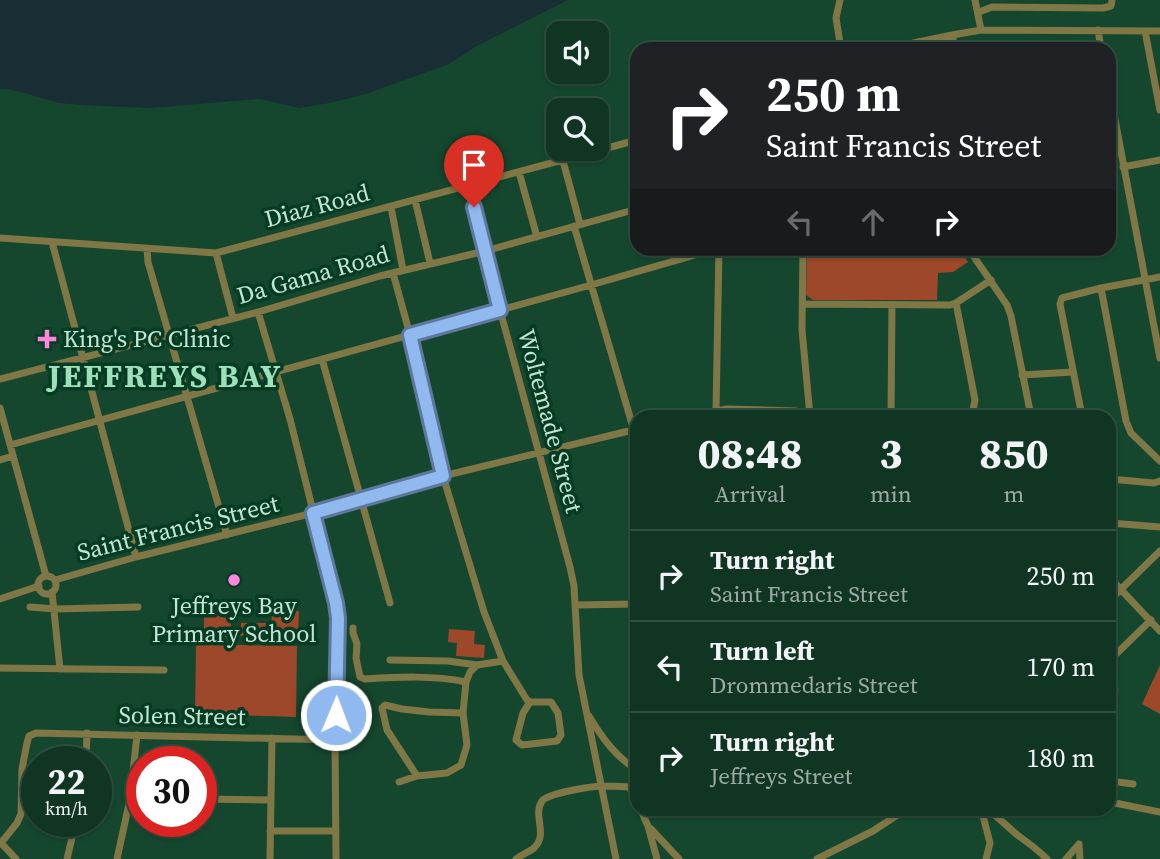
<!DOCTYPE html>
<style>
:root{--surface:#103522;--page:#1e402f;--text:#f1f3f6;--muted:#9caba5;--line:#305040}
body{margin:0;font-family:"Source Serif 4",serif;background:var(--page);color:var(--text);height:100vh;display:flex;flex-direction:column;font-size:26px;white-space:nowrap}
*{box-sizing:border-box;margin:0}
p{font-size:23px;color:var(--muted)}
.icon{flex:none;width:38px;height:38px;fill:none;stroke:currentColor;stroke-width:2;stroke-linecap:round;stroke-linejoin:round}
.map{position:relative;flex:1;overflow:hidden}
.drawer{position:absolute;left:630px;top:410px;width:486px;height:406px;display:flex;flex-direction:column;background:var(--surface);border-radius:21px;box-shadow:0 2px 5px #0004,0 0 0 2px var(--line)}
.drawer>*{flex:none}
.guide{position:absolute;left:630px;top:42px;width:486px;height:214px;border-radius:21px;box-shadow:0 2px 5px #0004,0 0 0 2px var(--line);background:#202124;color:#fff;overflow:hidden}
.controls{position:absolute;left:546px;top:21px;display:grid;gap:14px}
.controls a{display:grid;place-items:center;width:63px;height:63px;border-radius:14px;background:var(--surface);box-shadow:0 2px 5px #0004,0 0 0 2px var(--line);font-size:35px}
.speed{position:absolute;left:21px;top:746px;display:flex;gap:14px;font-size:35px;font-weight:700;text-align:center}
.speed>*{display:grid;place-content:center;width:91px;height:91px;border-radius:50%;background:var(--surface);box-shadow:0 2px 5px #0004,0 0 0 2px var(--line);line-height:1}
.speed small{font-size:18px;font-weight:400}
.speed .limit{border:10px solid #d22;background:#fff;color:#111}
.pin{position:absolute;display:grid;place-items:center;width:60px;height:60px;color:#fff;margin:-72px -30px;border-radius:50% 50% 50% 0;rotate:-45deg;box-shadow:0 0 7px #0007}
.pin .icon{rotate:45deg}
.me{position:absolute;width:77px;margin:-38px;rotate:1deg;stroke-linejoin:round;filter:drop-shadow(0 0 5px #0008)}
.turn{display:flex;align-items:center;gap:24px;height:147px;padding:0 21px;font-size:32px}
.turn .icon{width:91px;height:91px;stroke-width:2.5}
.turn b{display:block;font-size:49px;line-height:60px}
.lanes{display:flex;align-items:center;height:66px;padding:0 21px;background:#0003;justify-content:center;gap:35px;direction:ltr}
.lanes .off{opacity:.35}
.eta{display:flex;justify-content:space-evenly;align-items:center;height:119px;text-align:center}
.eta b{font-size:42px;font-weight:800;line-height:49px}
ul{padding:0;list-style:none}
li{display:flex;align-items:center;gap:21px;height:91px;padding:0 21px;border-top:2px solid var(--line)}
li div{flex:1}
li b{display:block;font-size:26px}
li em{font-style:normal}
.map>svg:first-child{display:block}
.green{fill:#9d472b}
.water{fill:#182e34}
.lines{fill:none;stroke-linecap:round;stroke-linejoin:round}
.minor{stroke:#807747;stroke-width:7}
.route-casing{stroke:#5e789c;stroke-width:18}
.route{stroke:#90b9f0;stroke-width:12}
.poi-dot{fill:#ff85df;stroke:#063c24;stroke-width:2.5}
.labels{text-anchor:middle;stroke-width:7;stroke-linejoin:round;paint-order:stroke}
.street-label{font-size:24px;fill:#c4e4d1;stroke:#063c24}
.poi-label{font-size:24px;fill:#c4e4d1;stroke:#063c24;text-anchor:start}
.district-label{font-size:32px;font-weight:bold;letter-spacing:2px;fill:#9ee0b9;stroke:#063c24}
</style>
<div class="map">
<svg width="1160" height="859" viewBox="0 0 1160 859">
<rect width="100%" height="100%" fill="#15472e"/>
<path class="green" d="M807,249H959L968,262L953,272L938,273L937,300H813L806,295Z
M204,610L231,611V637H204Z
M272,610L299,611L298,638L271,637Z
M241,623H268L267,636H240Z
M449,629L475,631L474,644L485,645L484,658L456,656L457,643L448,642Z
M196,644L297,646L296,717C262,715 229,716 195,715Z
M1160,665V714L1142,704Z"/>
<path class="water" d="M0,0H568L475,47L449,64L366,94L330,103L299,108L260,99L150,108L81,105L59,103L10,89H0Z"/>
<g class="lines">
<path class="minor" d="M840,0L836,18L841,49
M975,0L981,30
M979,12L992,7L1103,8L1111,6L1112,0
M1098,30L1101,49
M1145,31L1160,110
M952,35L955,49
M885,49L952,35L981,30L1160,31
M1110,93L1160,358
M563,161L580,224
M1123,167L1160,160
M519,172L537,237
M468,185L500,310L570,567L574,586L579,675L616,859
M415,200L430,263
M391,207L403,270
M574,226L637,441
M0,238L216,253L637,140
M52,242L136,557
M803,248L802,330L810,416
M968,248L1007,305L1011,316L1031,416
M147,249L148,262L227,535
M216,253L233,318
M393,273L410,335L443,476L484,612L503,661L527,700L530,702H551L558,713L561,735L557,741L522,745L516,740L523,713L530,702
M1101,288L1126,421L1131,433L1160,461
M956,303L975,400L972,416
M803,304L950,305L956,303L991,280
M258,312L290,419L336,603L338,618L335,740L336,859
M322,359L390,603
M1022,375L1073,372
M0,379L258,312L380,276L485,251L637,209
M0,408L46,576
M716,410L719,248
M690,416L727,409L795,411L815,416
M891,416L892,305
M1082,416L1060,304L1062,298L1101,288L1160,277
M10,445L591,285L719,248
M0,460L13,456
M1110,479L1154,483L1160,481
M1110,523L1160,527
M38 585a9 9 0 1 1 18 0a9 9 0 1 1-18 0Z
M1110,578L1160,631
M55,580L136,557L313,513L443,476L637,429
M52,592L60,669
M0,599L39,586
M1110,600L1160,551
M575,605L637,604
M30,607L55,609L138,607
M353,628V633L357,644L356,658L360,677L365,679C398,677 433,675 466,682
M390,660L448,661L477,665L503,661
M1110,660L1151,620
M0,668L164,670
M1110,678C1115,685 1117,691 1112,699L1110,700
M589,716C602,738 616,757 637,770
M86,761L87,733
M417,776L387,730L382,708L385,705L402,709L429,712L463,713
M1110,781L1133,784
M399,782L417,776L447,773L461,765L467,745L463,713L466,682L470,672L477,665
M629,787L637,801
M201,799L271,800
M1110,802L1160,812
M640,808L648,826L657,859
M981,808L990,843L986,859
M985,808C998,816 1008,828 1020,837C1030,844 1038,850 1047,859
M651,829L679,859
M270,831H336
M0,842L16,859
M1,843L17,823L21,814L22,769L27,743L29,736L36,733L335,740
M67,859L76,821
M117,859L130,799L137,735
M270,859L272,738
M516,859C521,855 529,852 534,848C549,834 532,816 542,801C548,793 593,786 604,786C615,786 626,787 637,787
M817,859L873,831L908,808
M1066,859L1079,844L1080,859"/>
</g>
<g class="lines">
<defs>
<path id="route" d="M336,715L338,618L336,603L313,513L443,476L410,335L500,310L474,207"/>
</defs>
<use href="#route" class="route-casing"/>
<use href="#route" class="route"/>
</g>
<g class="poi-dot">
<path d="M43.5 328.5h7v7h7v7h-7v7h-7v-7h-7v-7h7z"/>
<circle cx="234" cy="580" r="7"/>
</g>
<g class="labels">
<g class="street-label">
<text transform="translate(317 206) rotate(-15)" y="8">Diaz Road</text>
<text transform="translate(313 275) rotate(-16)" y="8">Da Gama Road</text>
<text transform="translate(550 421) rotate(75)" y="8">Woltemade Street</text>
<text transform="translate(178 528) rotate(-14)" y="8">Saint Francis Street</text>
<text transform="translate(182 716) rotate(1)" y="8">Solen Street</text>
</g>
<g class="poi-label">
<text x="63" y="347">King's PC Clinic</text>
<text x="234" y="614" text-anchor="middle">Jeffreys Bay<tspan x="234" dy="28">Primary School</tspan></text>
</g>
<g class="district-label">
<text x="165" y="387">JEFFREYS BAY</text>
</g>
</g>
</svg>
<div class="controls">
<a><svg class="icon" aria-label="sound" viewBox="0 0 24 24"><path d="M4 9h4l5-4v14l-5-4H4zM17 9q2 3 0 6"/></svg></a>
<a><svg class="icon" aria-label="search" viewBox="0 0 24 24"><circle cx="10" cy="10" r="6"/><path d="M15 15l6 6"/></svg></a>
</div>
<div class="speed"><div>22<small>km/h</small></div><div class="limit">30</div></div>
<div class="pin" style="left:474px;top:207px;background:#d93025"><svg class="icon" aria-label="arrive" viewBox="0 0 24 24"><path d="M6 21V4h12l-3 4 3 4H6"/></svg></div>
<svg class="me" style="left:336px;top:715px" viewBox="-20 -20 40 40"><circle r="17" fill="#90b9f0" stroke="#fff" stroke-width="3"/><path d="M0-11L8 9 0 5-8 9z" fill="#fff"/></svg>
<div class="guide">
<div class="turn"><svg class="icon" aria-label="right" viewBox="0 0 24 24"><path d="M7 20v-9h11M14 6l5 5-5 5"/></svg><div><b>250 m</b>Saint Francis Street</div></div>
<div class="lanes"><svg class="icon off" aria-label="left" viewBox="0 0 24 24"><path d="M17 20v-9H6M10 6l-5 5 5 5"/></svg><svg class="icon off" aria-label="ahead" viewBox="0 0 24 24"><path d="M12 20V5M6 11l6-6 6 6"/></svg><svg class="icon" aria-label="right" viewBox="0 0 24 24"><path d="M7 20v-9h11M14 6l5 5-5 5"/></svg></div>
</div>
<section class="drawer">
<div class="eta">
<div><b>08:48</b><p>Arrival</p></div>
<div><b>3</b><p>min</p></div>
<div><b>850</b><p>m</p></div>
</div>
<ul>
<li><svg class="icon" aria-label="right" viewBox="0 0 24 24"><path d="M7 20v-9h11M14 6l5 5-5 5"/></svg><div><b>Turn right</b><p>Saint Francis Street</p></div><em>250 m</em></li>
<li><svg class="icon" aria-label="left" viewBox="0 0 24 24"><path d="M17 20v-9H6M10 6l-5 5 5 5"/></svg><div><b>Turn left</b><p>Drommedaris Street</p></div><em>170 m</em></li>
<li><svg class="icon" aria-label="right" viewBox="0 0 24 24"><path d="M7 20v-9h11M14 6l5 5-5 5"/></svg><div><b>Turn right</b><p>Jeffreys Street</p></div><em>180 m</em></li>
</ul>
</section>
</div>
